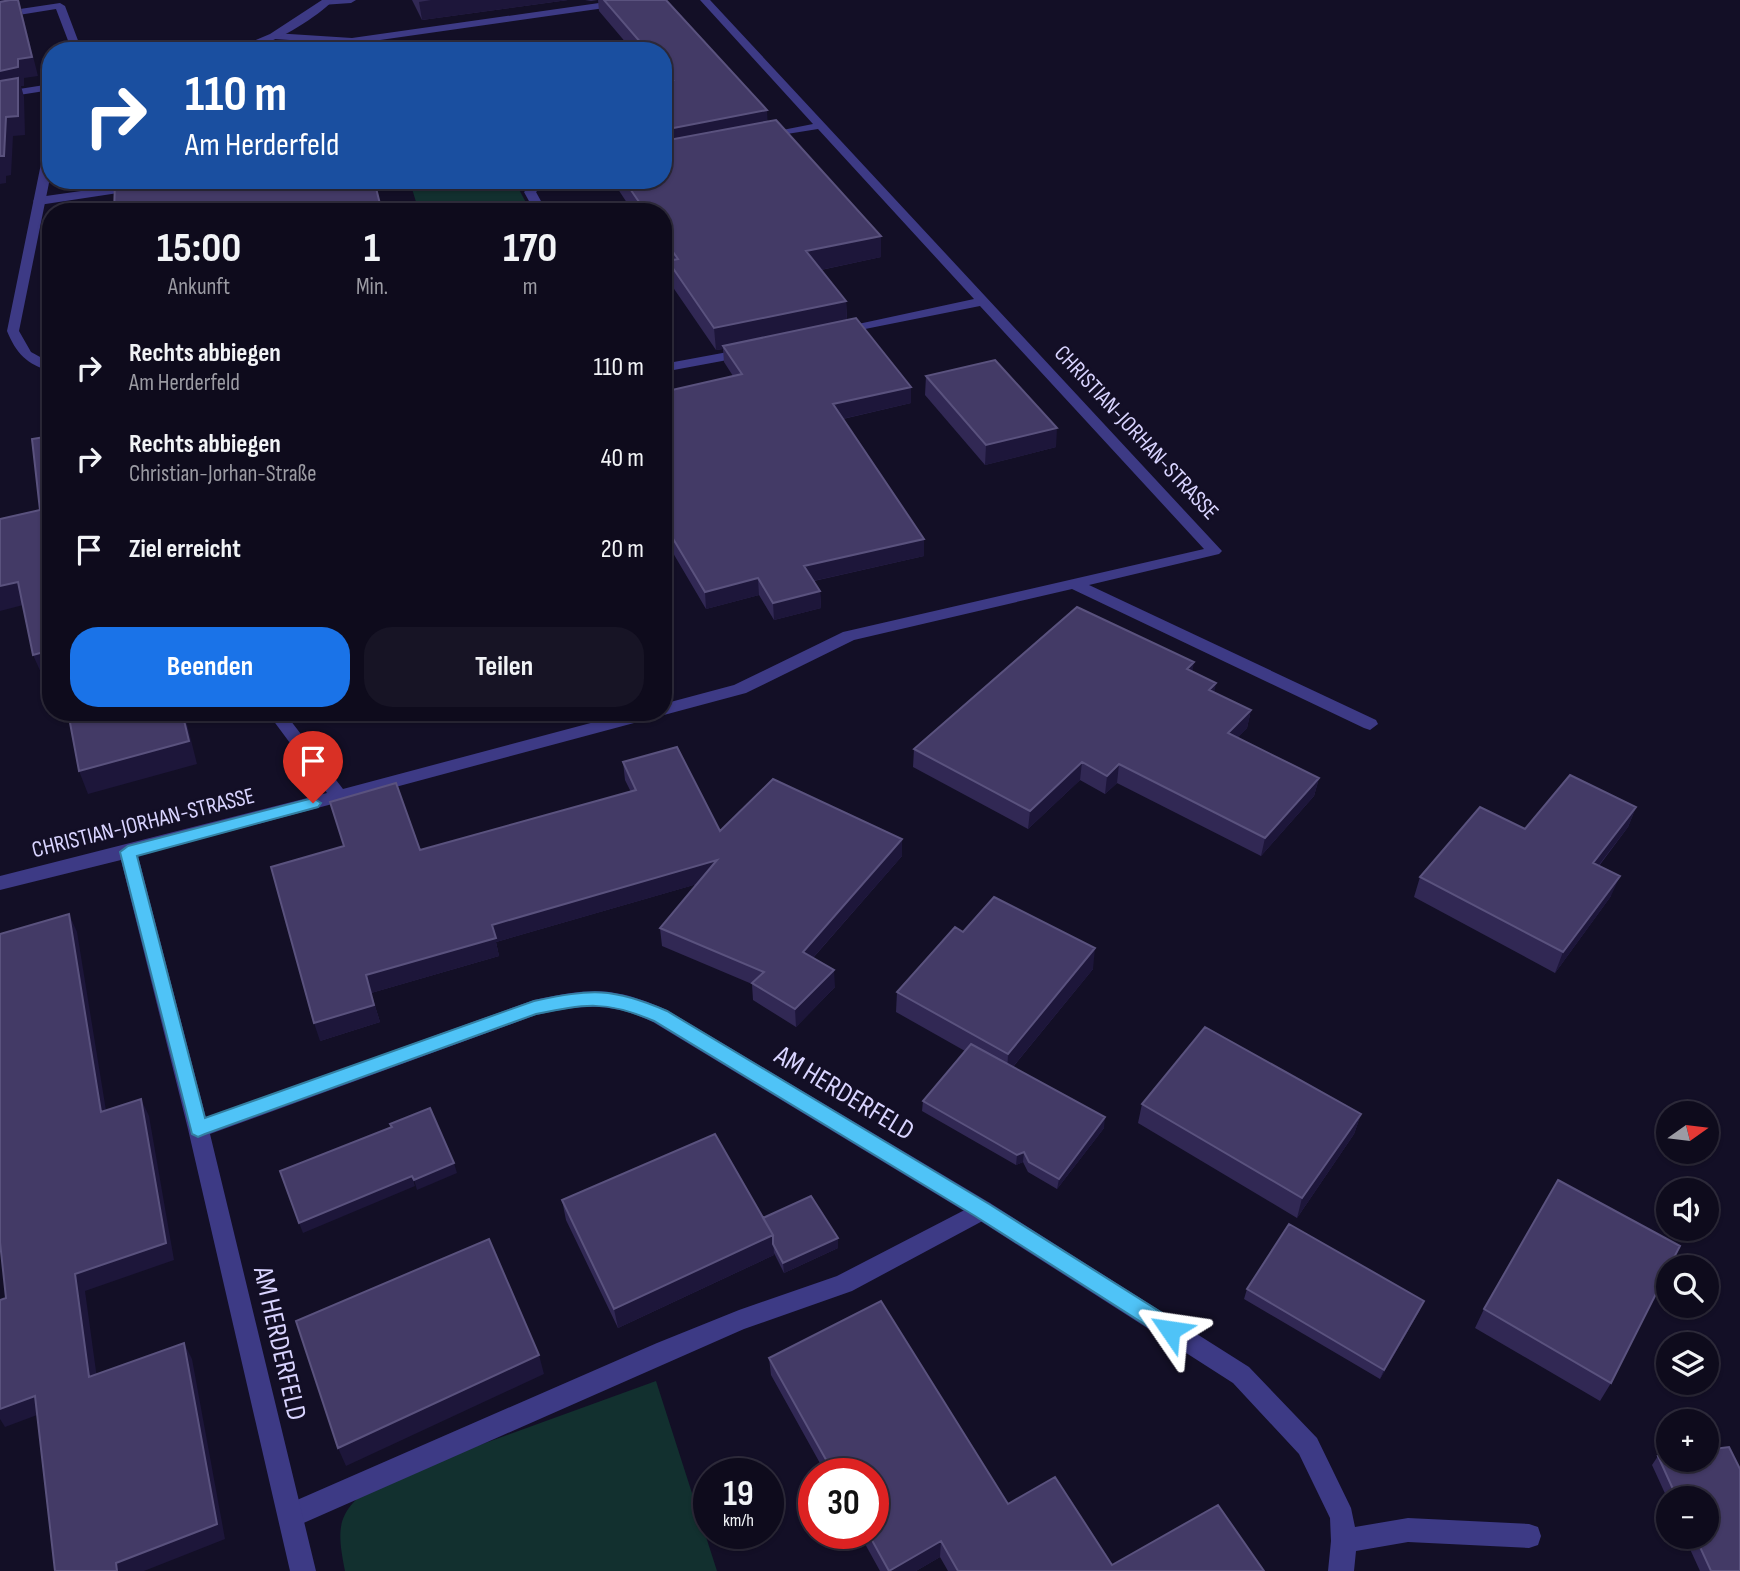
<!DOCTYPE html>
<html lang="de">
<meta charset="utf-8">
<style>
:root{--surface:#0e0b1c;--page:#171425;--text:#f1f3f6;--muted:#9b9ba3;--line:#2e2b3b;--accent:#1a73e8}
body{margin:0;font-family:"Sofia Sans Condensed",sans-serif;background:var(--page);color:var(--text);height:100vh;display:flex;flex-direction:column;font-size:26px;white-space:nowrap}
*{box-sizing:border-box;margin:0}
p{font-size:23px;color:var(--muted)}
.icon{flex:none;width:38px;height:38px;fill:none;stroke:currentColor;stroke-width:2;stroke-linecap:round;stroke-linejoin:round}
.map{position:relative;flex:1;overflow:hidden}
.panel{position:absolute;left:42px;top:203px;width:630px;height:518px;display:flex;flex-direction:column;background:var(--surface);border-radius:28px;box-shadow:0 2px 5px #0004,0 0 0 2px var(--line)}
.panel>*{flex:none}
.guide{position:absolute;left:42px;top:42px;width:630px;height:147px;border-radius:28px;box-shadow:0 2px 5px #0004,0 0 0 2px var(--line);background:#1a4fa0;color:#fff;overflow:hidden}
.needle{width:46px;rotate:76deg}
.fabs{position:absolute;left:1656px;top:1101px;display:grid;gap:14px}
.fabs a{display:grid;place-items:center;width:63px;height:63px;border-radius:50%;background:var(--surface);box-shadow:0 2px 5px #0004,0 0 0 2px var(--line);font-size:35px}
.speed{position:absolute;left:693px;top:1458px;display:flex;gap:14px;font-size:35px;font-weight:700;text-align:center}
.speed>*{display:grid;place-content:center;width:91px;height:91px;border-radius:50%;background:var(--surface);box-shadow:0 2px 5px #0004,0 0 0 2px var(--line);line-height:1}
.speed small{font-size:18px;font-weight:400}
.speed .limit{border:10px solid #d22;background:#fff;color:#111}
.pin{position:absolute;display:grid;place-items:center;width:60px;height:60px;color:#fff;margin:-72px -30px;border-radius:50% 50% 50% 0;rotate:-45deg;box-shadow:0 0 7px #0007}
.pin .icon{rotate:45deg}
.me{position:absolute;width:77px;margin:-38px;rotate:302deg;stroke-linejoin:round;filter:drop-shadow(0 0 5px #0008)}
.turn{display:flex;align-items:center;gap:24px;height:147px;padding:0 28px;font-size:32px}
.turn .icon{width:91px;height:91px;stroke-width:2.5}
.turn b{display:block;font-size:49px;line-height:60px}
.eta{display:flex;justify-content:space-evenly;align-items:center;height:119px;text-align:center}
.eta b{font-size:42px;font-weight:700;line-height:49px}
.button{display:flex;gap:14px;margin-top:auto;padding:14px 28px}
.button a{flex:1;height:80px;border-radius:28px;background:var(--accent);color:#fff;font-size:28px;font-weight:700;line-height:80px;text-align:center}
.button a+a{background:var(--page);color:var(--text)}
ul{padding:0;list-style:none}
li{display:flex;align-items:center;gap:21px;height:91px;padding:0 28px}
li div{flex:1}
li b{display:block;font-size:26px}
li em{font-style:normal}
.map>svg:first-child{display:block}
.green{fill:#12302f}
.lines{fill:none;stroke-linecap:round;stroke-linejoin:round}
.service{fill:#3d3a85;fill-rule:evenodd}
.minor{fill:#3d3a85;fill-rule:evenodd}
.tertiary{fill:#3d3a85;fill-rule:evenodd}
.wall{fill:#312854}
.shaded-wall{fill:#1d163a}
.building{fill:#433a66;stroke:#5a527e;stroke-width:2}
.route{fill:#4fc3f7;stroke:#337fa1;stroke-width:2}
.labels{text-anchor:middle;stroke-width:5;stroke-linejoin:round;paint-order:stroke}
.street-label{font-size:23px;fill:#d9d4ff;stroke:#130f26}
.near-street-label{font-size:28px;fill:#d9d4ff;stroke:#130f26}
</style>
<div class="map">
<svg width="1740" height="1571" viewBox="0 0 1740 1571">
<rect width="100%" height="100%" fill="#130f26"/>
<path class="green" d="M419,180H514L531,212H419L410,182Z
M656,1381L717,1571H345C336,1525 337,1513 375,1483Z"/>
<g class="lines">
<path class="service" d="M326,0H356L351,3L322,5V1Z
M60,3L65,6L82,51H72L56,9L0,18V12Z
M158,180H190L184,183L39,205L33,201L39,197Z
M982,1201L990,1203L993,1210L990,1217L852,1291L744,1329L299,1525L290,1528L281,1525L278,1516L281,1507L657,1343L739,1310L837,1276Z"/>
<path class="minor" d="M620,0H645L640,3L352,44L274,39L269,36L274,33L352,38Z
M700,0H710L1222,551L1219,554L1089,585L1376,720L1378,724L1370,730L1364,728L1072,589L854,640L746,693L138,856L206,1118L534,1000C592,988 612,986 667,1010L990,1203L1249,1367L1317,1438L1351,1508L1355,1527L1408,1518L1529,1524L1538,1527L1541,1536L1538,1545L1529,1548L1408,1542L1356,1551L1354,1571H1328L1331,1541L1330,1518L1299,1454L1233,1383L974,1217L653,1022C607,1001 584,1005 536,1015L210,1134L316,1571H290L188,1129L121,860L0,890V876L327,793L267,712H284L343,789L632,712H663V704L734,685L843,632L1204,549L980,306L835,335V329L974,299L818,129L762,138V134L813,124Z
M51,141V173L19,331L31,352L51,363V371C27,365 16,353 7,331L45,144Z
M536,180H550L536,192L547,212H535L524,192Z
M744,349L751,353L749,356L663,372V364Z"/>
<path class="tertiary" d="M322,0H334C310,23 263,51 230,51L270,34Z
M51,84V90L0,98V92Z"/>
</g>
<path class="wall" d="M412,0H568L422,20Z
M585,0H604L768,121L881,257L821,270L846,301L847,320L911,387V403L843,419L924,539V556L814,581L820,591L821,608L774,620L759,595L706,609L663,536V392L733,376L724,362L723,349L716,350L670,283L668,263L663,256V212H633L612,180H663V51H633L599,11L598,0L591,1Z
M926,376L1056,447L985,465L925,395Z
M1192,671L1215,693L1251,710L1247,728L1237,738L1319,778L1314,796L1261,856L1117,783L1105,794L1080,780L1028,829L913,767L914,749Z
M623,762L720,831L902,839V856L813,958L835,987L796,1027L753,1000L752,984L662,946L660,928L697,884L496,942L499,956L371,993L380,1022L320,1041L420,850L631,792L625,780Z
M1636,807L1628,827L1599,866L1611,896L1555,973L1414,897L1420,877L1525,829Z
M963,932L1093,969L1013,1067L1104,1128L1057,1189L1028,1172L1023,1162L1016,1165L922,1111L923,1101L965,1051L896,1012L897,992Z
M1142,1104L1361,1114L1354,1134L1297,1218L1138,1123Z
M562,1200L763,1218L838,1238V1248L784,1273L774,1253V1255L618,1328L566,1220Z
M1247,1289L1420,1310L1380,1379L1244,1299Z
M1484,1309L1611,1383L1600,1401L1475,1328Z
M769,1358L1008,1504L1112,1565L1264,1571H948L940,1557L916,1571H880L859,1533H873V1474H826L771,1375Z
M1729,1447L1740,1469V1571H1700L1684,1536H1706V1498H1668V1500L1652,1465L1658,1456L1668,1455V1460H1706V1450Z"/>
<path class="shaded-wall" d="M0,0H19L38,76L24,78V86H21L24,97L25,135L13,136L11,175L6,176V183L0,184Z
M431,0H568L422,20L419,2Z
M767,110L768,130L663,150V130Z
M881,236V257L806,273V251Z
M846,301L847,323L723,346V349L716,350L714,328Z
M911,387V403L833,421V404Z
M1057,428L1056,447L985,465L986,445Z
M924,539V556L804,583V566Z
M758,578L759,595L706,609L705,592Z
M18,582L27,604L0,611V586Z
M820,591L821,608L774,620L773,603Z
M51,650V675L43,677L33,655Z
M1194,662L1191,680L1187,669Z
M1216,683L1213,701L1209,690Z
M1251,710L1247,728L1224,752L1228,733Z
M182,712H184L197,764L88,794L79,771Z
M1082,762L1080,780L1028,829L1030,811Z
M1119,764L1117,783L1105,794L1107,776Z
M1319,778L1314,796L1261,856L1265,838Z
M1636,807L1628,827L1585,883L1593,863Z
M902,839V856L803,969V952Z
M717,860L718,878L496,942L499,956L371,993L380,1022L320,1041L314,1023L366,975L492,925Z
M1620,876L1611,896L1555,973L1563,952Z
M69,914L77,932L109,1129L101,1112Z
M1095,948L1093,969L1007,1074L1008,1054Z
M834,970L835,987L796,1027L795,1009Z
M141,1099L149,1116L174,1260L85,1291L99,1393L89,1377L75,1274Z
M1361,1114L1354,1134L1297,1218L1302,1198Z
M1105,1117L1104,1128L1057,1189L1059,1179Z
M1024,1152L1023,1162L1016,1165L1017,1155Z
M454,1163L457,1173L417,1190L414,1180Z
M412,1176L415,1186L303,1233L299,1223Z
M773,1235L774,1255L618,1328L614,1309Z
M838,1238V1248L784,1273L783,1263Z
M1424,1301L1420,1310L1380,1379L1384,1370Z
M184,1343L192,1359L225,1539L144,1571H117L116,1563Z
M539,1355L544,1374L346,1466L338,1448Z
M35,1396L45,1412L5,1427L0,1419V1409Z
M941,1541L940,1557L916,1571H889Z"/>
<path class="building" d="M10,0H18L32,57L18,59V67L0,71V2Z
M604,0H666L767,110L663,130V82L673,80L663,69V51H648Z
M18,78V116L6,117L4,156H0V81Z
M776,120L881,236L806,251L846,301L714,328L668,261L678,259L663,238V212H646L624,180H663V141Z
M135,180H374L382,212H114L115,183Z
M856,318L911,387L833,404L924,539L804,566L820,591L773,603L758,578L705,592L663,522V392L742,374L723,346Z
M995,360L1057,428L986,445L926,376Z
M51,436V650L33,655L18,582L0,586V519L40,510L32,439Z
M1077,607L1194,662L1187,669L1216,683L1209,690L1251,710L1228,733L1319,778L1265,838L1119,764L1107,776L1082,762L1030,811L914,749Z
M68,712H182L189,741L79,771Z
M677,747L720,831L773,779L902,839L803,952L834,970L795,1009L752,983L764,972L660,928L717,860L492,925L496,938L366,975L374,1005L314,1023L271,867L344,846L330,802L396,783L420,850L636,790L623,762Z
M1570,775L1636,807L1593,863L1620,876L1563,952L1420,877L1480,807L1525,829Z
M994,897L1095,948L1008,1054L897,992L955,927L963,932Z
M69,914L101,1112L141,1099L166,1243L75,1274L89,1377L184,1343L217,1524L116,1563L117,1571H55L35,1396L0,1409V1300L6,1298L0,1242V934Z
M1205,1027L1361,1114L1302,1198L1142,1104Z
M971,1044L1105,1117L1059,1179L1029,1162L1024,1152L1017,1155L923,1101Z
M430,1108L454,1163L414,1180L412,1176L299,1223L280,1171L392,1127L390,1124Z
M715,1134L773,1235L614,1309L562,1200Z
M1558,1180L1680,1246L1669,1267H1668V1270L1611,1383L1484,1309Z
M811,1196L838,1238L783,1263L773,1244V1235L763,1218Z
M1289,1224L1424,1301L1384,1370L1247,1289Z
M489,1239L539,1355L338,1448L296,1321Z
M881,1301L1008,1504L1055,1477L1112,1565L1218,1505L1264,1571H958L941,1541L889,1571L868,1533H873V1474H834L769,1358Z
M1729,1447L1740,1469V1571H1711L1695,1536H1706V1498H1677L1658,1456L1668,1455V1460H1706V1450Z"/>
<path class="route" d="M313,798L321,803L318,807L137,856L205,1118L534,1001C591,989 612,987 667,1011L989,1204L1178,1323L1181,1330L1178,1336L1170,1339L1163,1336L975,1216L654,1021C606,1000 585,1004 536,1014L205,1134L198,1137L192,1134L120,852L128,846Z"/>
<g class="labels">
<g class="street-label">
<text transform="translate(1137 432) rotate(47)" y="8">CHRISTIAN-JORHAN-STRASSE</text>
<text transform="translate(143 822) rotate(-14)" y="8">CHRISTIAN-JORHAN-STRASSE</text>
</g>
<g class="near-street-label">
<text transform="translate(845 1092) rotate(31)" y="10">AM HERDERFELD</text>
<text transform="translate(281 1343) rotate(77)" y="10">AM HERDERFELD</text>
</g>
</g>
</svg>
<div class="fabs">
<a><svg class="needle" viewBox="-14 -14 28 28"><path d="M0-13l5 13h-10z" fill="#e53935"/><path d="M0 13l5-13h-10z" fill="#9b9ba3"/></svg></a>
<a><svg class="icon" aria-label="sound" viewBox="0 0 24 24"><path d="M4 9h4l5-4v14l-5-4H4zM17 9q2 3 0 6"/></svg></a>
<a><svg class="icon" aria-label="search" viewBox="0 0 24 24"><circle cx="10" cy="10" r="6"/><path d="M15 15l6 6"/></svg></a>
<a><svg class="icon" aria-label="layers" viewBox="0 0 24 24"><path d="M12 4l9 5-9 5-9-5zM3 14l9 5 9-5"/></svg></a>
<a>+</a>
<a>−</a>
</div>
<div class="speed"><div>19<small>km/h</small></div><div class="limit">30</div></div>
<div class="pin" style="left:313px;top:803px;background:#d93025"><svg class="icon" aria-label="arrive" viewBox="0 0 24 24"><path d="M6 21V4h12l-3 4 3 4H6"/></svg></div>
<svg class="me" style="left:1170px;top:1330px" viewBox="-20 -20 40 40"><path d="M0-17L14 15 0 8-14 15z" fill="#4fc3f7" stroke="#fff" stroke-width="4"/></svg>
<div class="guide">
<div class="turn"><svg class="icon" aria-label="right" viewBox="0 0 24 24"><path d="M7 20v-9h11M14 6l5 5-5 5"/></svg><div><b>110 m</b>Am Herderfeld</div></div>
</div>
<section class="panel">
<div class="eta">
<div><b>15:00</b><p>Ankunft</p></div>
<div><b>1</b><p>Min.</p></div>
<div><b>170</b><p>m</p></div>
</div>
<ul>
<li><svg class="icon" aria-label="right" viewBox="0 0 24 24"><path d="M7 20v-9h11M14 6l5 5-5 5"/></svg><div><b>Rechts abbiegen</b><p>Am Herderfeld</p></div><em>110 m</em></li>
<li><svg class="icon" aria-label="right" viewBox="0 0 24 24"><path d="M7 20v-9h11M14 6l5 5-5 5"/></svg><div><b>Rechts abbiegen</b><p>Christian-Jorhan-Straße</p></div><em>40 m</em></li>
<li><svg class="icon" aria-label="arrive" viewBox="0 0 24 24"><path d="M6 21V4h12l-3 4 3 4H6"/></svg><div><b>Ziel erreicht</b></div><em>20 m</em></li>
</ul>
<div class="button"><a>Beenden</a><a>Teilen</a></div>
</section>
</div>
